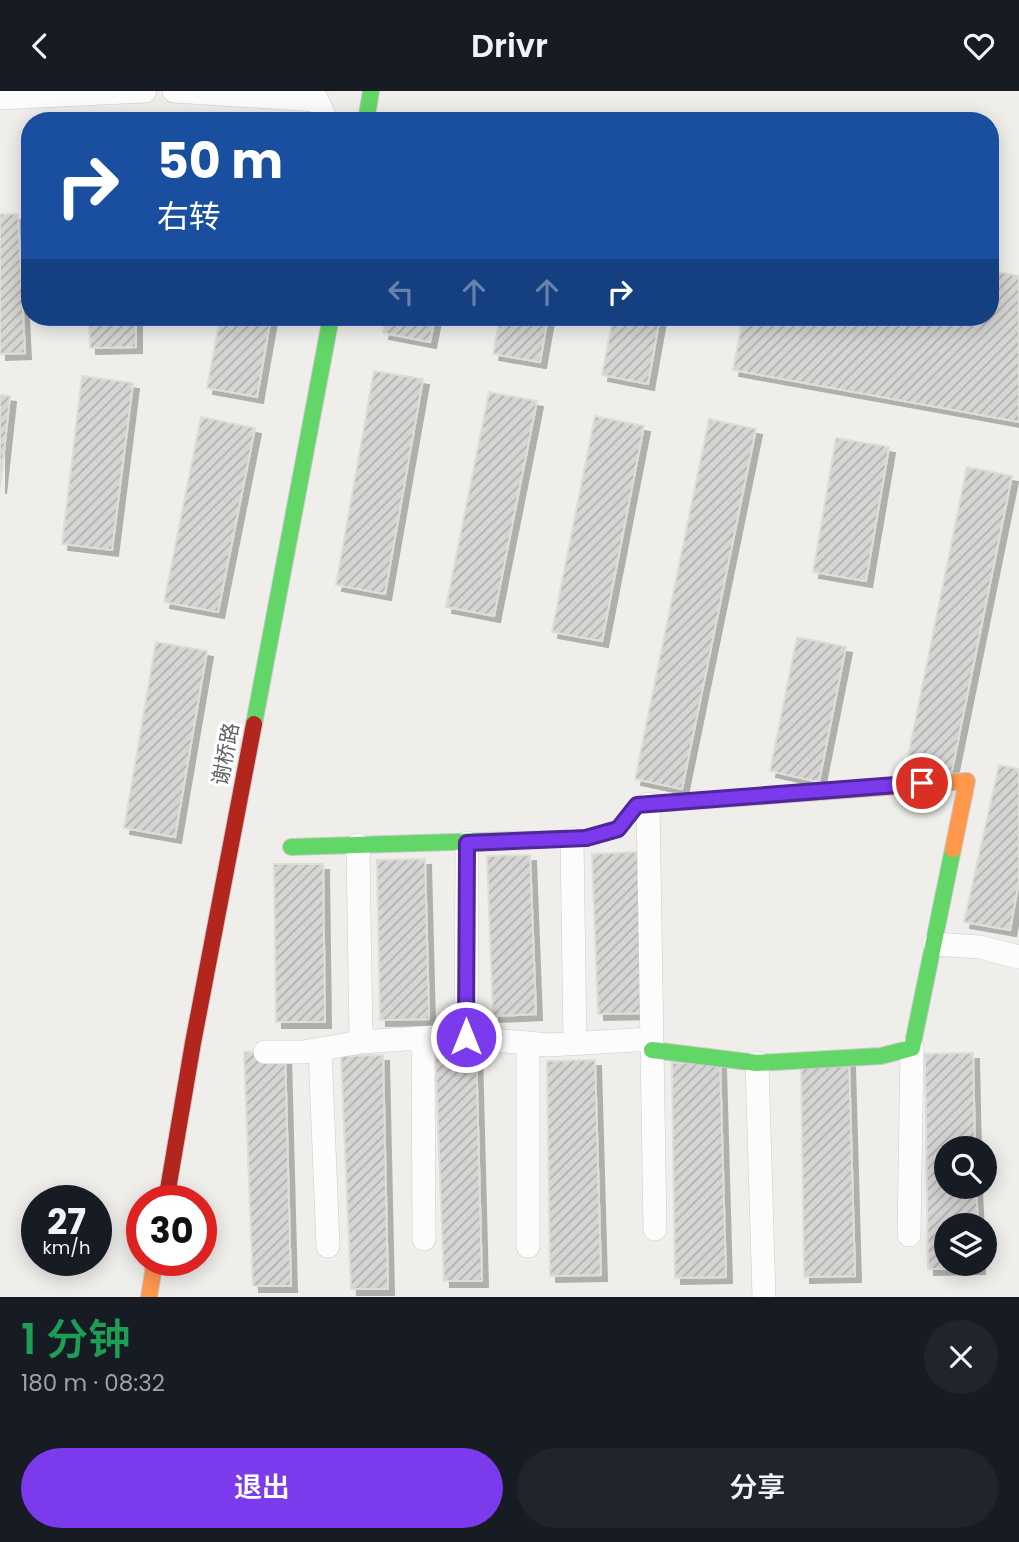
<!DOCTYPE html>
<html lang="zh">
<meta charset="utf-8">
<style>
:root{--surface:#171b24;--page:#20242c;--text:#f1f3f6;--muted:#9ea1a6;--accent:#7c3aed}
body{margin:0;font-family:Poppins,"Noto Sans SC",sans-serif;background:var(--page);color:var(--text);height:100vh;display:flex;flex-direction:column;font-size:26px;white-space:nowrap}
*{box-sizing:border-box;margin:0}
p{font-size:23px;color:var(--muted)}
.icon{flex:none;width:38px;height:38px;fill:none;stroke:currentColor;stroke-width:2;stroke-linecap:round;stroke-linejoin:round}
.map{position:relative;height:1206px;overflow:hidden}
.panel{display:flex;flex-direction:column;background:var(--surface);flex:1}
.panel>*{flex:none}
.banner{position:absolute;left:21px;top:21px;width:978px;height:214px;border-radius:28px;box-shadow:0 4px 18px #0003;background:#1a4fa0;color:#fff;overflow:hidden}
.controls{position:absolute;left:934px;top:1045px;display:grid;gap:14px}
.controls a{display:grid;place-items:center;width:63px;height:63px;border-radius:50%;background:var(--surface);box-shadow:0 4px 18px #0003;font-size:35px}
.speed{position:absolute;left:21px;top:1094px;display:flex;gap:14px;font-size:35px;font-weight:700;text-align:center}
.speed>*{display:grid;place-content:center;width:91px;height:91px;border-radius:50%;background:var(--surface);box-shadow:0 4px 18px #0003;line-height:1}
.speed small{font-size:18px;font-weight:400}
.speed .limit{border:10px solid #d22;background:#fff;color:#111}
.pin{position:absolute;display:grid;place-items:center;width:60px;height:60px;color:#fff;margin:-30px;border:4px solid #fff;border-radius:50%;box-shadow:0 2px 7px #0007}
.me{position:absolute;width:77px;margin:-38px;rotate:0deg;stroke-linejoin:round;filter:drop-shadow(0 0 5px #0008)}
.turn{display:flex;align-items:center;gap:24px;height:147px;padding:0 21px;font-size:32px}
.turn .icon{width:91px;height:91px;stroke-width:2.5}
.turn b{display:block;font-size:49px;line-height:60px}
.lanes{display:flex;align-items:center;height:66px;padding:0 21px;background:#0003;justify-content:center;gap:35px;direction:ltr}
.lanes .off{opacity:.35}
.round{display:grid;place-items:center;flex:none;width:74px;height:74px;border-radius:37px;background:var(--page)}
.summary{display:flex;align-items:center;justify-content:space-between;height:119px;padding:0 21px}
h1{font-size:42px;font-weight:600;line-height:52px;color:#1e9e55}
.button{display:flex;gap:14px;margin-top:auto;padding:14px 21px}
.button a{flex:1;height:80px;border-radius:42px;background:var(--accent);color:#fff;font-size:28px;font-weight:600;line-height:80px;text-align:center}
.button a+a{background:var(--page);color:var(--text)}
header{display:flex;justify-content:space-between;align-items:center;height:91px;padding:0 21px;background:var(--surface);font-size:32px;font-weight:600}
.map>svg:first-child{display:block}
.building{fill:url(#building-hatch);stroke:#deddd9;stroke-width:2;filter:url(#shadow)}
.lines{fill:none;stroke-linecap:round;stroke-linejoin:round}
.street-casing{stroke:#cbcccc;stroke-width:24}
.fast-casing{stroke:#cacacb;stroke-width:18}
.slow-casing{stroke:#cacacb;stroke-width:18}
.jam-casing{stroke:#cacacb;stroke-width:18}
.street{stroke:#fdfcfc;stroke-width:23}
.fast{stroke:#63d668;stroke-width:16}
.slow{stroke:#ff974d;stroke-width:16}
.jam{stroke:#b3261e;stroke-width:16}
.route-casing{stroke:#51269a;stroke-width:18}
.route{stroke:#7c3aed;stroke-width:12}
.labels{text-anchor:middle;stroke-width:6;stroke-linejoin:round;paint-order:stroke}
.street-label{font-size:21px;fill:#5f6368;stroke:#fff}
</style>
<header><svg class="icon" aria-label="back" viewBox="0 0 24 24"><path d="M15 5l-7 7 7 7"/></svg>Drivr<svg class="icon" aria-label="heart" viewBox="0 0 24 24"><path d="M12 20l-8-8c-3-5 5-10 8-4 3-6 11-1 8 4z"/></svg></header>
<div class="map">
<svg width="1019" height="1206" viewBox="0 0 1019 1206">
<defs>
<pattern id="building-hatch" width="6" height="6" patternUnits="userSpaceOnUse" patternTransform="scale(1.75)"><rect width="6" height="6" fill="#d6d5d3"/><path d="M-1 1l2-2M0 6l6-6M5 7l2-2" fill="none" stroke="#b1b0af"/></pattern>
<filter id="shadow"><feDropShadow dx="6" dy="6" stdDeviation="0" flood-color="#0004"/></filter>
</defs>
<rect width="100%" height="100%" fill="#efeeea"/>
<path class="building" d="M309,27V30H256L255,29Z
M0,123H18L25,262L0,263Z
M993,180L1019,185V331L733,279L743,226H990Z
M89,226H136V256L90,257Z
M220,226H271L257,306L207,297Z
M386,226H435L430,251L383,242Z
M500,226H548L540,271L493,263Z
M613,226H660L648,293L602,284Z
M374,280L423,288L385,503L336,494Z
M82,285L133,292L112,459L62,453Z
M489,301L537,310L494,525L446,516Z
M0,304L10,305L0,397Z
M595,325L644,335L602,550L552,541Z
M201,326L255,337L218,521L164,511Z
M709,328L756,338L682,698L635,688Z
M836,347L889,356L866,490L813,481Z
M967,376L1012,385L950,689L905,680Z
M797,546L846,556L819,691L770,680Z
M156,551L207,560L175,746L124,737Z
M999,674L1019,678V790L1010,839L964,831Z
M638,761L644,922L598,923L592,763Z
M530,764L536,923L493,925L487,765Z
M425,768L429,928L380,929L377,769Z
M274,773H323L325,931H276Z
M476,956L482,1190H444L435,957Z
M285,960L291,1195H253L244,961Z
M973,962L975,1057H947V1096H976L978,1134H947V1172H979V1177L928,1178L925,963Z
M383,964L388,1198H351L341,965Z
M595,969L601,1184L550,1185L547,970Z
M849,970L855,1185L804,1186L801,971Z
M720,971L726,1186L675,1187L672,972Z"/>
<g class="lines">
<defs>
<path id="street" d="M174,0L317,9L323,22V30
M0,7L145,0
M648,713L655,1138
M572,748L575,952
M358,754L361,951
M934,853L980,856L1019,866
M466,946L467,752
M423,947L424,1148
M320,958L328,1155
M265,961H303L361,951L450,945L549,954L652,948
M757,972L764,1206
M909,1144L912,957
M528,1155V952"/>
<path id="fast" d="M366,30L371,0
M254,633L331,226
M291,756L586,747L618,738L637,714L752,706
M652,959L757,972L881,965L912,957L953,758"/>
<path id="slow" d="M752,706L967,690L953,758
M149,1206L155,1169"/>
<path id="jam" d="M166,1110L193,952L254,633"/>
</defs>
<use href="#street" class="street-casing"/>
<use href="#fast" class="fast-casing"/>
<use href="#slow" class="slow-casing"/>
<use href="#jam" class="jam-casing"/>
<use href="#street" class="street"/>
<use href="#fast" class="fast"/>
<use href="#slow" class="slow"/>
<use href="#jam" class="jam"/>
</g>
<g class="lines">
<defs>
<path id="route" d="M466,946L467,752L586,747L618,738L637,714L922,692"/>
</defs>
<use href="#route" class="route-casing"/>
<use href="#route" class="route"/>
</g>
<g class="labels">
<g class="street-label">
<text transform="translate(226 663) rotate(-79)" y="7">谢桥路</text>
</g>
</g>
</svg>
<div class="controls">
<a><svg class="icon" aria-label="search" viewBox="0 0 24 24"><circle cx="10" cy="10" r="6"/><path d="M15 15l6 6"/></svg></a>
<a><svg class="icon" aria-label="layers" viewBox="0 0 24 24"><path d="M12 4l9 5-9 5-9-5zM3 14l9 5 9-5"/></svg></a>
</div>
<div class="speed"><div>27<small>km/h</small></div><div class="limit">30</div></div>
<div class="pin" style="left:922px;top:692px;background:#d93025"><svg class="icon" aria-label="arrive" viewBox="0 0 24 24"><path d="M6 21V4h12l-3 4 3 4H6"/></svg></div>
<svg class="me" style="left:466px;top:946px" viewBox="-20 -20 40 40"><circle r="17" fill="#7c3aed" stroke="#fff" stroke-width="3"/><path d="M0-11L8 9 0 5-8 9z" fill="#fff"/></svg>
<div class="banner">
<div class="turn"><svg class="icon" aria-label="right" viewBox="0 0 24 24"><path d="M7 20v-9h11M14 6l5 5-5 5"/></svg><div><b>50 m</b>右转</div></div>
<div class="lanes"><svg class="icon off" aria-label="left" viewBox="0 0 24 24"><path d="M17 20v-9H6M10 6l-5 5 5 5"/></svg><svg class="icon off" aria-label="ahead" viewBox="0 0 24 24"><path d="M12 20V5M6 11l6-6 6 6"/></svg><svg class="icon off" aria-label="ahead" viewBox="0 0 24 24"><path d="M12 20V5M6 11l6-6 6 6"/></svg><svg class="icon" aria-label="right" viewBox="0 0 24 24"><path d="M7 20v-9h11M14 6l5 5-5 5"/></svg></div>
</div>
</div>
<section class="panel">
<div class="summary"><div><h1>1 分钟</h1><p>180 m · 08:32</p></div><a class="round"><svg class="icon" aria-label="close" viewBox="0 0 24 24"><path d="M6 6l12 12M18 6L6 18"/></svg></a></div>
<div class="button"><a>退出</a><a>分享</a></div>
</section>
